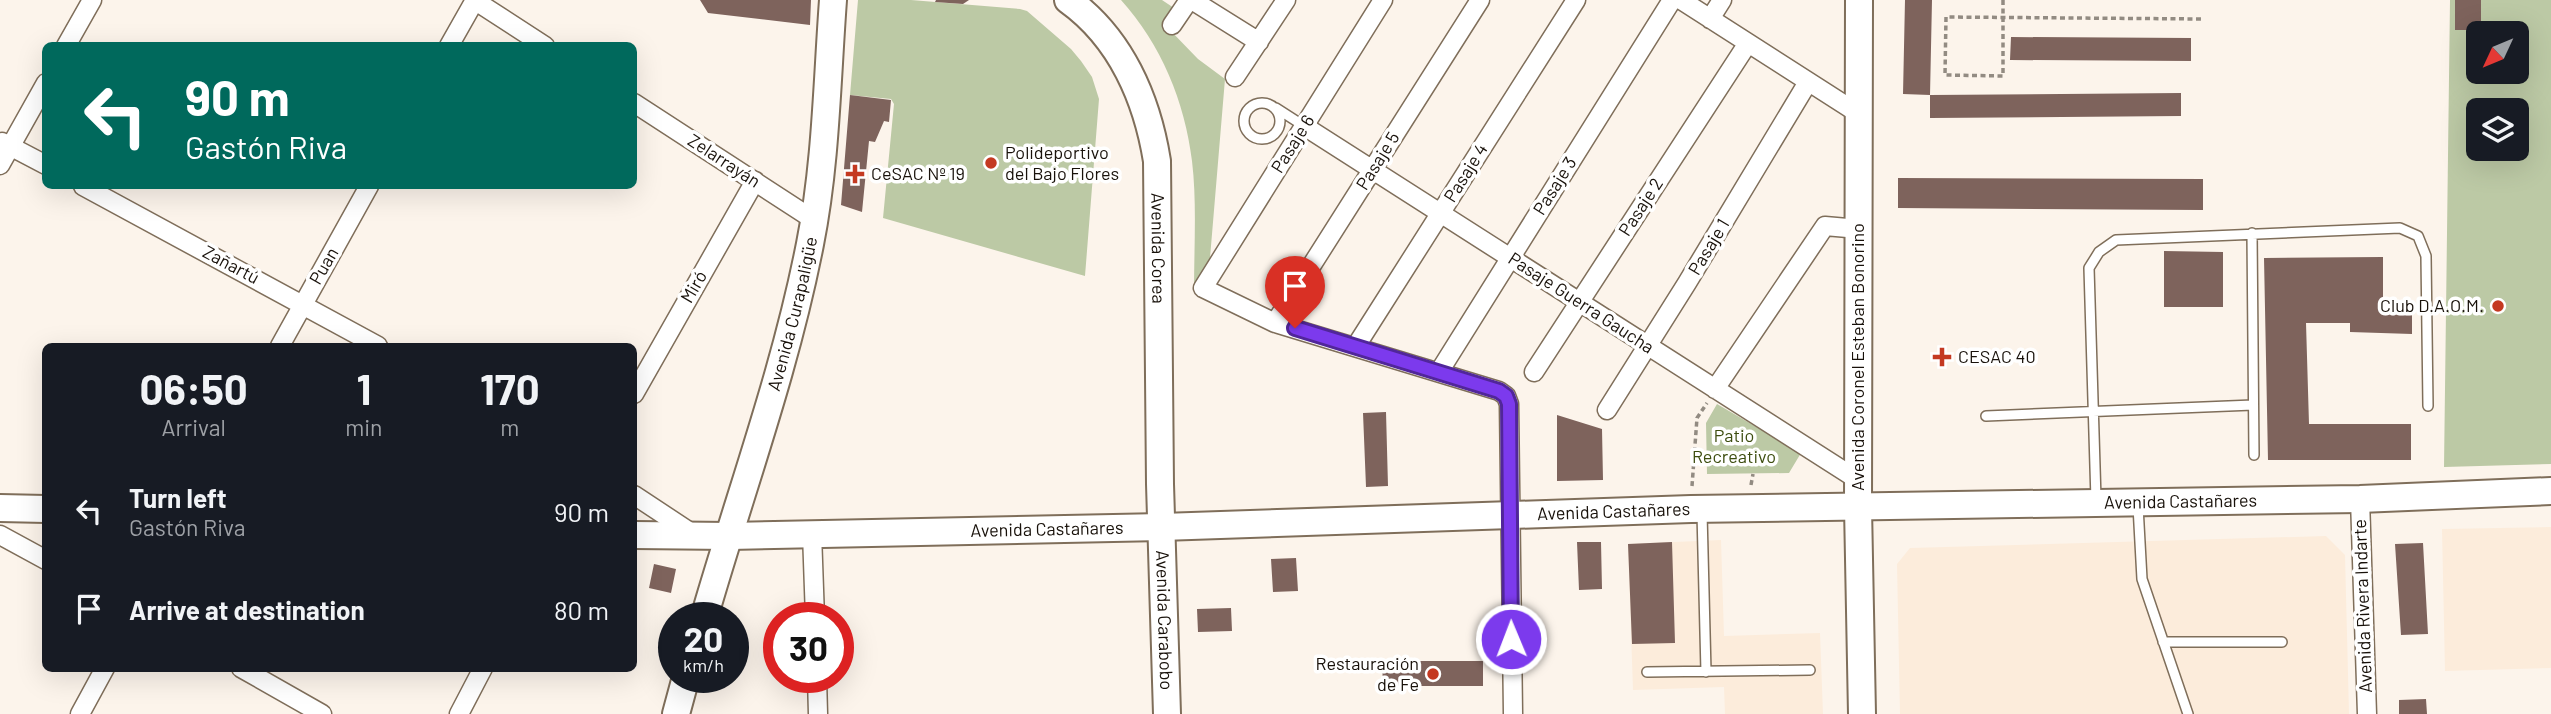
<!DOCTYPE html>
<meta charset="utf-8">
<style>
:root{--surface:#171b24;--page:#20242c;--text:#f1f3f6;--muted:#9ea1a6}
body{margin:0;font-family:Barlow,sans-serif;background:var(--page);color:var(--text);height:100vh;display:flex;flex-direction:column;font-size:26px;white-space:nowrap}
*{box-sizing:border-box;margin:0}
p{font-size:23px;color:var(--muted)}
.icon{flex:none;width:38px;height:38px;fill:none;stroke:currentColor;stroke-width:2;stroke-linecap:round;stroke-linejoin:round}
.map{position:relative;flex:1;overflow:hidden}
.drawer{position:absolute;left:42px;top:343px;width:595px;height:329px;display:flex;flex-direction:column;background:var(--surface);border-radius:10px;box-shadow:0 7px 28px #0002}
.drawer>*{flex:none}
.guide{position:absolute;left:42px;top:42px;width:595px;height:147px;border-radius:10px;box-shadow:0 7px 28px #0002;background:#00695c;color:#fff;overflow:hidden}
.needle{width:46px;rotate:226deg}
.buttons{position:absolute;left:2466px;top:21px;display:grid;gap:14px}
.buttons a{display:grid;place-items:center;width:63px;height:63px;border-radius:10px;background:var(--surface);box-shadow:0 7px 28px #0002;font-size:35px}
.speed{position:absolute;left:658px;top:602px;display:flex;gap:14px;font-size:35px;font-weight:700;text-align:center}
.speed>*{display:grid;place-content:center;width:91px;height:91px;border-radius:50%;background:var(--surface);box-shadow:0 7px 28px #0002;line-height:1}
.speed small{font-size:18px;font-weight:400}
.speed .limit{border:10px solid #d22;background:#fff;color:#111}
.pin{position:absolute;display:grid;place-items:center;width:60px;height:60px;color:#fff;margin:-72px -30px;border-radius:50% 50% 50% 0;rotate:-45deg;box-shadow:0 0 7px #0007}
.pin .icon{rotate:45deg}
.me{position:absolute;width:77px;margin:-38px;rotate:359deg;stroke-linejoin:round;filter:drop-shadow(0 0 5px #0008)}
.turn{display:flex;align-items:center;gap:24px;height:147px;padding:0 28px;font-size:32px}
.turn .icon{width:91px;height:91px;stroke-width:2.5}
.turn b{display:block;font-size:49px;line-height:60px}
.eta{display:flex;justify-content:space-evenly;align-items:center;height:119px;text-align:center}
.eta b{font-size:42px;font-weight:700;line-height:49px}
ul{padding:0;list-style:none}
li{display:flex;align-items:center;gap:21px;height:98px;padding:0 28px}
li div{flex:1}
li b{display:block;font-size:26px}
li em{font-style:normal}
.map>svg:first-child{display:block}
.built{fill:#fcecdb}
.green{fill:#bcc9a5;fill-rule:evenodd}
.building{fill:#7e635c}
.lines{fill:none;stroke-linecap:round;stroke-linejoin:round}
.lane-casing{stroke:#7f6e5a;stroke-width:12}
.street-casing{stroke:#7f6e5a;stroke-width:21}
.secondary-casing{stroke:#7f6e5a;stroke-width:30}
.path{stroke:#928b82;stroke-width:3.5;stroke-dasharray:5 3.5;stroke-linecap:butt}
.lane{stroke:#fff;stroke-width:9}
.street{stroke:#fff;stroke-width:18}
.secondary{stroke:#fff;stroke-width:26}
.route-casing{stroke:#51269a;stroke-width:18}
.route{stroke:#7c3aed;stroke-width:12}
.poi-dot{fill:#c43921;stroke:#fff;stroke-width:2.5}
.labels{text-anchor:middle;stroke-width:7;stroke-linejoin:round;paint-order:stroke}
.street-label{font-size:18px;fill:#18110a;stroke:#fff}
.poi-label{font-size:18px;fill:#18110a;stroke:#fff;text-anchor:start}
.park-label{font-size:18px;fill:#3d4d0f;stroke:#fff}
</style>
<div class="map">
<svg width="2551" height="714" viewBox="0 0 2551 714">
<rect width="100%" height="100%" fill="#fcf4eb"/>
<path class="built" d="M2551,527V668L2445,671L2442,529Z
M2326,536L2345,555L2349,714H1900L1897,564L1910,548Z
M1721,540L1724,636L1820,633L1823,714H1725L1724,687L1633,690L1628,544Z"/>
<path class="green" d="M858,0H911L1020,9L1027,11L1071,49L1081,61L1092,77L1099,99L1085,276L883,218L894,104L891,99L850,95Z
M1121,0H1162L1177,10L1167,27L1198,59L1225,79L1210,258L1214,262L1204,286L1194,291C1194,249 1197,202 1192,161C1185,102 1161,44 1121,0Z
M2450,0H2551V464L2444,467ZM2478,33H2516V72H2478ZM2478,110H2516V149H2478Z
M1717,404L1801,453L1789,473L1707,474L1706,423Z"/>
<path class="building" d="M700,0H811L810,25L708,13Z
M936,0H969L963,4L935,2Z
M1905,0H1932L1930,95L2181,93V116L1930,118V95L1903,94Z
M2455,0H2481V30H2455Z
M2011,37L2191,38V61L2010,60Z
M850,95L891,100L889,122L884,121L875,142L869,141L862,212L841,205Z
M1898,178L2203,179V210L1898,208Z
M2164,251L2223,252V307H2164Z
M2383,257V308H2412V334L2350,332V323H2306L2309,424H2411V460H2268L2264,258Z
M1386,412L1388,486L1366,487L1363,413Z
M1557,415L1602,429L1603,480L1557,481Z
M1577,542H1601L1602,589L1579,590Z
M1672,542L1675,643L1632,644L1628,544Z
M2423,543L2428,634L2401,635L2395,544Z
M1296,558L1298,591L1273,592L1271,559Z
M654,564L676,569L671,593L649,588Z
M1231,608L1232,631L1198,632L1197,609Z
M1382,661H1483V686H1383Z
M2426,699L2427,714H2399V700Z"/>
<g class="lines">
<defs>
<path id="lane" d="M1244 121a18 18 0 1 1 36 0a18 18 0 1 1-36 0Z
M1276,108L1304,126
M2252,233L2254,455
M1986,416L2253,405
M2096,500L2089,268L2099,252L2116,240L2400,228L2418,236L2426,256L2428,406
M2138,506L2142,579L2188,714
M1702,513L1706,672
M2163,642H2282
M1647,672L1810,670"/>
<path id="street" d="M474,0L545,46
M1192,0L1259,42
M1383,0L1203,288L1275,323L1499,391L1506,396L1509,404L1513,714
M1681,0L1859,114
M1710,19L1722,0
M1172,25L1189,0
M66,46L92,0
M449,46L475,0
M1235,77L1286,0
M634,103L814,220
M1304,126L1858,480
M2,142L46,165
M0,165L46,83
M83,186L378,346
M1275,323L1480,0
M280,346L369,186
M1356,346L1576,0
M1439,372L1672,0
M1534,372L1748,43
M1715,389L1825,226L1859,229
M634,394L755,181
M1607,410L1687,283L1808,82
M634,495L693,534
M2360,499L2367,714
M812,533L815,618
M0,535L46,560
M241,668L322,714
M817,677L818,714
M80,714L105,668
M459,714L483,668"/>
<g id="secondary">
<path id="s1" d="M1068,0C1121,38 1147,99 1157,161L1160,484L1167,714"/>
<path d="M1859,0L1858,507L1862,714"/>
<path d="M0,508L46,509"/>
<path id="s2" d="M634,535L730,536L1162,527L1691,509L2360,499L2551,491"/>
<path id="s3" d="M704,618C740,493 785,372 810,244C826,164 827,81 833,0"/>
<path d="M676,714L686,677"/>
</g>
</defs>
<use href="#lane" class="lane-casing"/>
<use href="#street" class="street-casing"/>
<use href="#secondary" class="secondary-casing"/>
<path class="path" d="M2003,0V76L1945,75L1946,17L2202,19
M1751,485L1753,474
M1692,486L1697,418L1707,403"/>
<use href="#lane" class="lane"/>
<use href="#street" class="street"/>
<use href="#secondary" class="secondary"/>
</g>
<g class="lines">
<defs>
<path id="route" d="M1295,328L1499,391L1506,396L1509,404L1511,639"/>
</defs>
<use href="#route" class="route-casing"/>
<use href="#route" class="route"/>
</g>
<g class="poi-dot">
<circle cx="991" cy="163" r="7"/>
<path d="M851.5 163.5h7v7h7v7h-7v7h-7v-7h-7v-7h7z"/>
<circle cx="2498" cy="306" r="7"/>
<path d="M1938.5 346.5h7v7h7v7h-7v7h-7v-7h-7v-7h7z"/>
<circle cx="1433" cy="674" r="7"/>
</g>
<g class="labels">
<g class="street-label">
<text transform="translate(1293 144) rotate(-58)" y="6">Pasaje 6</text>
<text transform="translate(724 161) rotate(33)" y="6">Zelarrayán</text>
<text transform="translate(1378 161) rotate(-58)" y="6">Pasaje 5</text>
<text transform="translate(1466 173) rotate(-58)" y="6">Pasaje 4</text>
<text transform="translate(1555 186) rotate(-58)" y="6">Pasaje 3</text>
<text transform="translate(1641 207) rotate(-57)" y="6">Pasaje 2</text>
<text transform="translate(1709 247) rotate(-59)" y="6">Pasaje 1</text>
<text dy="6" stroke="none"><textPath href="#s1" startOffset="276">Avenida Corea</textPath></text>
<text transform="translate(231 265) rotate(28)" y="6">Zañartú</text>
<text transform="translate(324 266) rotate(-60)" y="6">Puan</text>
<text transform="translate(694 287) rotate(-60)" y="6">Miró</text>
<text transform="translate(1581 303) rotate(33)" y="6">Pasaje Guerra Gaucha</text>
<text dy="6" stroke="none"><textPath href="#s3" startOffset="317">Avenida Curapaligüe</textPath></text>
<text transform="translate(1858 357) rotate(-90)" y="6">Avenida Coronel Esteban Bonorino</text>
<text dy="6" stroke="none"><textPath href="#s2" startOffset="1547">Avenida Castañares</textPath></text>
<text dy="6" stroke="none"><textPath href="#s2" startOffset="980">Avenida Castañares</textPath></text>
<text dy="6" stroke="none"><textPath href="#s2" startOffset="413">Avenida Castañares</textPath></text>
<text transform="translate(2363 606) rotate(-92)" y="6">Avenida Rivera Indarte</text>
<text dy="6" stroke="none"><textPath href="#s1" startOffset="648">Avenida Carabobo</textPath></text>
</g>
<g class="poi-label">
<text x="1005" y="159">Polideportivo<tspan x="1005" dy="21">del Bajo Flores</tspan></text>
<text x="871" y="180">CeSAC Nº 19</text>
<text x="2484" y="312" text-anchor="end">Club D.A.O.M.</text>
<text x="1958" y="363">CESAC 40</text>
<text x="1419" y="670" text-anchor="end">Restauración<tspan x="1419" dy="21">de Fe</tspan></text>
</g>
<g class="park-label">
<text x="1734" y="442">Patio<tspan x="1734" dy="21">Recreativo</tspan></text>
</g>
</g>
</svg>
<div class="buttons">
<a><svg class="needle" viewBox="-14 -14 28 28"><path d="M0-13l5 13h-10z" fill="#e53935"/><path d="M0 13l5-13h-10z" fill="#9ea1a6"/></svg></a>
<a><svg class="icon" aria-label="layers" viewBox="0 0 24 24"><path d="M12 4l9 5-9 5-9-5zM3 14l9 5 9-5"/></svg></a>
</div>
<div class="speed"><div>20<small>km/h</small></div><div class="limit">30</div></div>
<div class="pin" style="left:1295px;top:328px;background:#d93025"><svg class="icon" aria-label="arrive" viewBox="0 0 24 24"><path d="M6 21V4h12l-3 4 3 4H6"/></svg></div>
<svg class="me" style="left:1511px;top:639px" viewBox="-20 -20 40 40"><circle r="17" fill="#7c3aed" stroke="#fff" stroke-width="3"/><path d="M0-11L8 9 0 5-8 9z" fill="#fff"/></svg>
<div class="guide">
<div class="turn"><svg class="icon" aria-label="left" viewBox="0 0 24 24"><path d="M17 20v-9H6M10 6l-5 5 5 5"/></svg><div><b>90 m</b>Gastón Riva</div></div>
</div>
<section class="drawer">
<div class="eta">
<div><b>06:50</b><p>Arrival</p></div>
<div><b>1</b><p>min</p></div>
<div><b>170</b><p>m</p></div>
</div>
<ul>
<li><svg class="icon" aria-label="left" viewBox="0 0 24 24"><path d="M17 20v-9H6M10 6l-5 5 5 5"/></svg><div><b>Turn left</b><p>Gastón Riva</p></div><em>90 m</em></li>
<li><svg class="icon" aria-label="arrive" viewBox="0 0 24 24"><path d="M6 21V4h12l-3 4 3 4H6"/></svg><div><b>Arrive at destination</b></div><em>80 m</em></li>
</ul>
</section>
</div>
